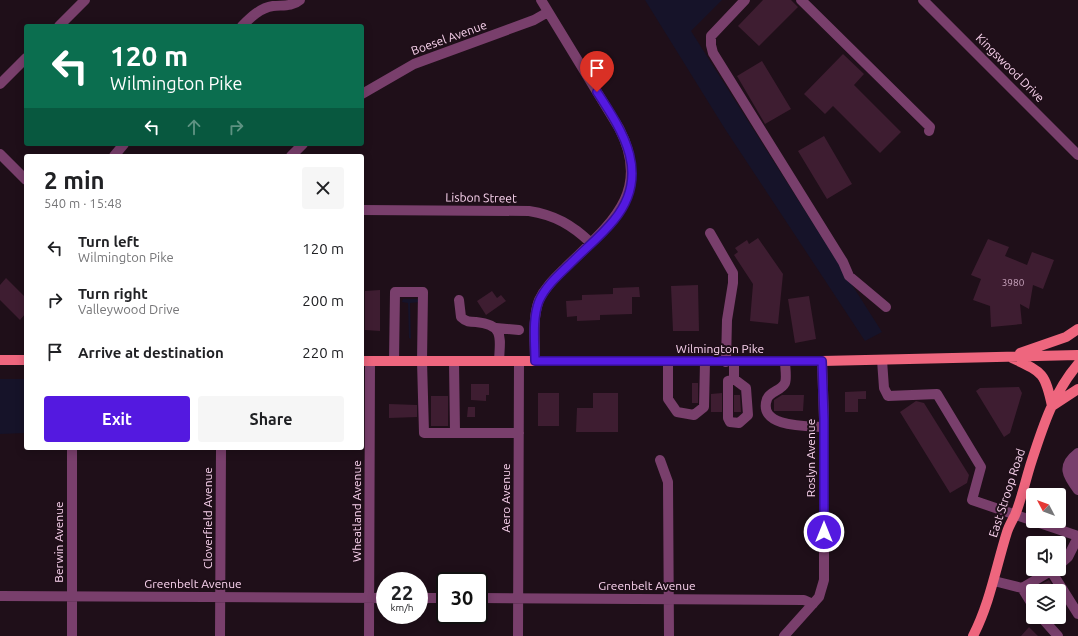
<!DOCTYPE html>
<meta charset="utf-8">
<style>
:root{--surface:#fff;--page:#f6f6f6;--text:#202124;--muted:#757577;--accent:#5419e0}
body{margin:0;font-family:Ubuntu,sans-serif;background:var(--page);color:var(--text);height:100vh;display:flex;flex-direction:column;font-size:15px;white-space:nowrap}
*{box-sizing:border-box;margin:0}
p{font-size:13px;color:var(--muted)}
.icon{flex:none;width:22px;height:22px;fill:none;stroke:currentColor;stroke-width:2;stroke-linecap:round;stroke-linejoin:round}
.map{position:relative;flex:1;overflow:hidden}
.panel{position:absolute;left:24px;top:154px;width:340px;height:296px;display:flex;flex-direction:column;background:var(--surface);border-radius:4px;box-shadow:0 2px 10px #0003}
.panel>*{flex:none}
.guide{position:absolute;left:24px;top:24px;width:340px;height:122px;border-radius:4px;box-shadow:0 2px 10px #0003;background:#0b6e4f;color:#fff;overflow:hidden}
.needle{width:26px;rotate:311deg}
.tools{position:absolute;left:1026px;top:488px;display:grid;gap:8px}
.tools a{display:grid;place-items:center;width:40px;height:40px;border-radius:4px;background:var(--surface);box-shadow:0 2px 10px #0003;font-size:20px}
.speed{position:absolute;left:376px;top:572px;display:flex;gap:8px;font-size:20px;font-weight:700;text-align:center}
.speed>*{display:grid;place-content:center;width:52px;height:52px;border-radius:50%;background:var(--surface);box-shadow:0 2px 10px #0003;line-height:1}
.speed small{font-size:10px;font-weight:400}
.speed .limit{border:2px solid #111;border-radius:6px;background:#fff;color:#111}
.pin{position:absolute;display:grid;place-items:center;width:34px;height:34px;color:#fff;margin:-41px -17px;border-radius:50% 50% 50% 0;rotate:-45deg;box-shadow:0 0 4px #0007}
.pin .icon{rotate:45deg}
.me{position:absolute;width:44px;margin:-22px;rotate:0deg;stroke-linejoin:round;filter:drop-shadow(0 0 3px #0008)}
.turn{display:flex;align-items:center;gap:14px;height:84px;padding:0 20px;font-size:18px}
.turn .icon{width:52px;height:52px;stroke-width:2.5}
.turn b{display:block;font-size:28px;line-height:34px}
.lanes{display:flex;align-items:center;height:38px;padding:0 20px;background:#0003;justify-content:center;gap:20px;direction:ltr}
.lanes .off{opacity:.35}
.round{display:grid;place-items:center;flex:none;width:42px;height:42px;border-radius:4px;background:var(--page)}
.head{display:flex;align-items:center;justify-content:space-between;height:68px;padding:0 20px}
h1{font-size:24px;font-weight:600;line-height:30px}
.button{display:flex;gap:8px;margin-top:auto;padding:8px 20px}
.button a{flex:1;height:46px;border-radius:4px;background:var(--accent);color:#fff;font-size:16px;font-weight:600;line-height:46px;text-align:center}
.button a+a{background:var(--page);color:var(--text)}
ul{padding:0;list-style:none}
li{display:flex;align-items:center;gap:12px;height:52px;padding:0 20px}
li div{flex:1}
li b{display:block;font-size:15px}
li em{font-style:normal}
.map>svg:first-child{display:block}
.green{fill:#161329}
.building{fill:#3e1d31}
.lines{fill:none;stroke-linecap:round;stroke-linejoin:round}
.minor{stroke:#793f6c;stroke-width:10}
.major{stroke:#ee667e;stroke-width:10}
.route-casing{stroke:#371092;stroke-width:10}
.route{stroke:#5419e0;stroke-width:7}
.labels{text-anchor:middle;stroke-width:4;stroke-linejoin:round;paint-order:stroke}
.number-label{font-size:10px;fill:#cba6bf}
.street-label{font-size:12px;fill:#fad3ee;stroke:#1f0f19}
</style>
<div class="map">
<svg width="1078" height="636" viewBox="0 0 1078 636">
<rect width="100%" height="100%" fill="#1f0f19"/>
<path class="green" d="M645,0H722L691,31L882,332L865,341L725,129Z
M403,299H418L420,302L410,303L411,339L409,338L408,303L402,302Z
M0,379H26V433L0,434Z"/>
<path class="building" d="M763,0H791L798,7L759,46L738,26Z
M843,54L864,74L854,85L901,132L880,153L833,106L825,114L804,94Z
M762,61L791,109L765,124L737,76Z
M824,136L852,184L827,199L798,151Z
M758,238L783,274L778,324L750,321L753,284L734,255L738,252L735,248L747,240L749,244Z
M988,239L1009,247L1005,256L1027,265L1032,252L1054,260L1043,289L1033,285L1029,309L1020,304L1022,324L991,327L990,306L973,300L981,279L971,275Z
M6,278L26,298V313L20,320L0,300V285Z
M698,285L699,331H673L671,286Z
M639,287L640,297H632V314L600,315V320L577,321V316L567,317L566,301L582,300V295L613,294V288Z
M380,290V331L365,330V291Z
M492,291L497,298L501,295L506,301L486,315L477,301Z
M809,296L816,339L795,343L788,299Z
M692,383H698V403H692Z
M471,384H489V395H486V401L471,400Z
M1019,387L1022,393L1010,433L1004,437L976,391L980,388Z
M866,391V399H858V412H845V392Z
M538,393H559V426H538Z
M593,393H618V432H576L577,408H593Z
M722,393V412H711V394Z
M734,395H740L741,412H734Z
M782,395H804L803,411H774V400Z
M431,396H448V426H431Z
M916,401L924,403L969,475L967,483L950,493L900,412Z
M389,404L417,405V417L389,418Z
M468,407H475V417H467Z
M1049,580L1056,591H1042L1039,585Z
M1029,627L1038,636H1021Z"/>
<g class="lines">
<path class="minor" d="M745,0L711,36V45L713,53L843,262L849,276L886,307
M801,0L930,127L929,131
M923,0L1078,155
M59,26L85,0
M242,26C251,17 260,8 273,6C283,5 292,7 300,0
M0,84L26,58
M362,94L414,64L534,20L548,12
M0,154L26,180
M114,156L124,144
M291,156L303,144
M362,210L529,211C555,215 572,225 591,243
M710,233L733,273V283L727,320L726,362
M459,300L461,317C466,322 470,322 476,322C505,325 500,338 499,361
M496,328L519,330
M882,360L884,388L888,396L937,394L981,467L972,500L1078,536
M394,361L395,292H423L422,361L424,433H519
M454,361L455,433
M535,361C535,342 532,319 539,300C545,287 556,277 566,267C609,225 653,193 619,128L541,0
M785,361C785,367 787,378 785,383C781,391 770,391 767,399C757,428 808,426 824,427
M668,362V399L677,412L694,415L704,407L705,362
M734,362V379L746,388L748,415L739,423L730,422L728,418V381L734,379
M1078,453C1061,466 1067,475 1078,490
M660,460L668,482L669,636
M1078,463L1076,469L1078,477
M1059,565L1068,557L1078,537
M1051,571L1078,614
M994,581L1022,588L1033,606
M1022,588L1054,569
M0,596L385,598
M419,598H445
M479,598L804,600L813,604
M1041,617L1058,636
M72,636V448
M220,636L221,448
M369,636L370,361
M518,636L519,361
M784,636L819,597L824,580V419L822,361"/>
<path class="major" d="M1020,353L1066,337L1078,329
M1012,358C1042,372 1045,372 1052,406L1078,389
M0,360H26
M362,361H822L1078,355
M973,636C990,603 996,567 1007,532C1009,526 1012,521 1015,515C1022,498 1026,478 1032,460C1043,426 1054,392 1078,364"/>
</g>
<g class="lines">
<defs>
<path id="route" d="M597,92C624,133 651,175 614,220C602,235 586,248 573,261C561,273 546,285 539,301C532,319 535,342 535,361H822L824,419V532"/>
</defs>
<use href="#route" class="route-casing"/>
<use href="#route" class="route"/>
</g>
<g class="labels">
<g class="number-label">
<text x="1013" y="286">3980</text>
</g>
<g class="street-label">
<text transform="translate(449 38) rotate(-20)" y="4">Boesel Avenue</text>
<text transform="translate(1010 68) rotate(45)" y="4">Kingswood Drive</text>
<text transform="translate(481 198) rotate(1)" y="4">Lisbon Street</text>
<text x="720" y="353">Wilmington Pike</text>
<text transform="translate(811 458) rotate(-90)" y="4">Roslyn Avenue</text>
<text transform="translate(1007 493) rotate(-72)" y="4">East Stroop Road</text>
<text transform="translate(506 498) rotate(-90)" y="4">Aero Avenue</text>
<text transform="translate(357 511) rotate(-90)" y="4">Wheatland Avenue</text>
<text transform="translate(208 518) rotate(-90)" y="4">Cloverfield Avenue</text>
<text transform="translate(59 542) rotate(-90)" y="4">Berwin Avenue</text>
<text x="193" y="588">Greenbelt Avenue</text>
<text x="647" y="590">Greenbelt Avenue</text>
</g>
</g>
</svg>
<div class="tools">
<a><svg class="needle" viewBox="-14 -14 28 28"><path d="M0-13l5 13h-10z" fill="#e53935"/><path d="M0 13l5-13h-10z" fill="#757577"/></svg></a>
<a><svg class="icon" aria-label="sound" viewBox="0 0 24 24"><path d="M4 9h4l5-4v14l-5-4H4zM17 9q2 3 0 6"/></svg></a>
<a><svg class="icon" aria-label="layers" viewBox="0 0 24 24"><path d="M12 4l9 5-9 5-9-5zM3 14l9 5 9-5"/></svg></a>
</div>
<div class="speed"><div>22<small>km/h</small></div><div class="limit">30</div></div>
<div class="pin" style="left:597px;top:92px;background:#d93025"><svg class="icon" aria-label="arrive" viewBox="0 0 24 24"><path d="M6 21V4h12l-3 4 3 4H6"/></svg></div>
<svg class="me" style="left:824px;top:532px" viewBox="-20 -20 40 40"><circle r="17" fill="#5419e0" stroke="#fff" stroke-width="3"/><path d="M0-11L8 9 0 5-8 9z" fill="#fff"/></svg>
<div class="guide">
<div class="turn"><svg class="icon" aria-label="left" viewBox="0 0 24 24"><path d="M17 20v-9H6M10 6l-5 5 5 5"/></svg><div><b>120 m</b>Wilmington Pike</div></div>
<div class="lanes"><svg class="icon" aria-label="left" viewBox="0 0 24 24"><path d="M17 20v-9H6M10 6l-5 5 5 5"/></svg><svg class="icon off" aria-label="ahead" viewBox="0 0 24 24"><path d="M12 20V5M6 11l6-6 6 6"/></svg><svg class="icon off" aria-label="right" viewBox="0 0 24 24"><path d="M7 20v-9h11M14 6l5 5-5 5"/></svg></div>
</div>
<section class="panel">
<div class="head"><div><h1>2 min</h1><p>540 m · 15:48</p></div><a class="round"><svg class="icon" aria-label="close" viewBox="0 0 24 24"><path d="M6 6l12 12M18 6L6 18"/></svg></a></div>
<ul>
<li><svg class="icon" aria-label="left" viewBox="0 0 24 24"><path d="M17 20v-9H6M10 6l-5 5 5 5"/></svg><div><b>Turn left</b><p>Wilmington Pike</p></div><em>120 m</em></li>
<li><svg class="icon" aria-label="right" viewBox="0 0 24 24"><path d="M7 20v-9h11M14 6l5 5-5 5"/></svg><div><b>Turn right</b><p>Valleywood Drive</p></div><em>200 m</em></li>
<li><svg class="icon" aria-label="arrive" viewBox="0 0 24 24"><path d="M6 21V4h12l-3 4 3 4H6"/></svg><div><b>Arrive at destination</b></div><em>220 m</em></li>
</ul>
<div class="button"><a>Exit</a><a>Share</a></div>
</section>
</div>
